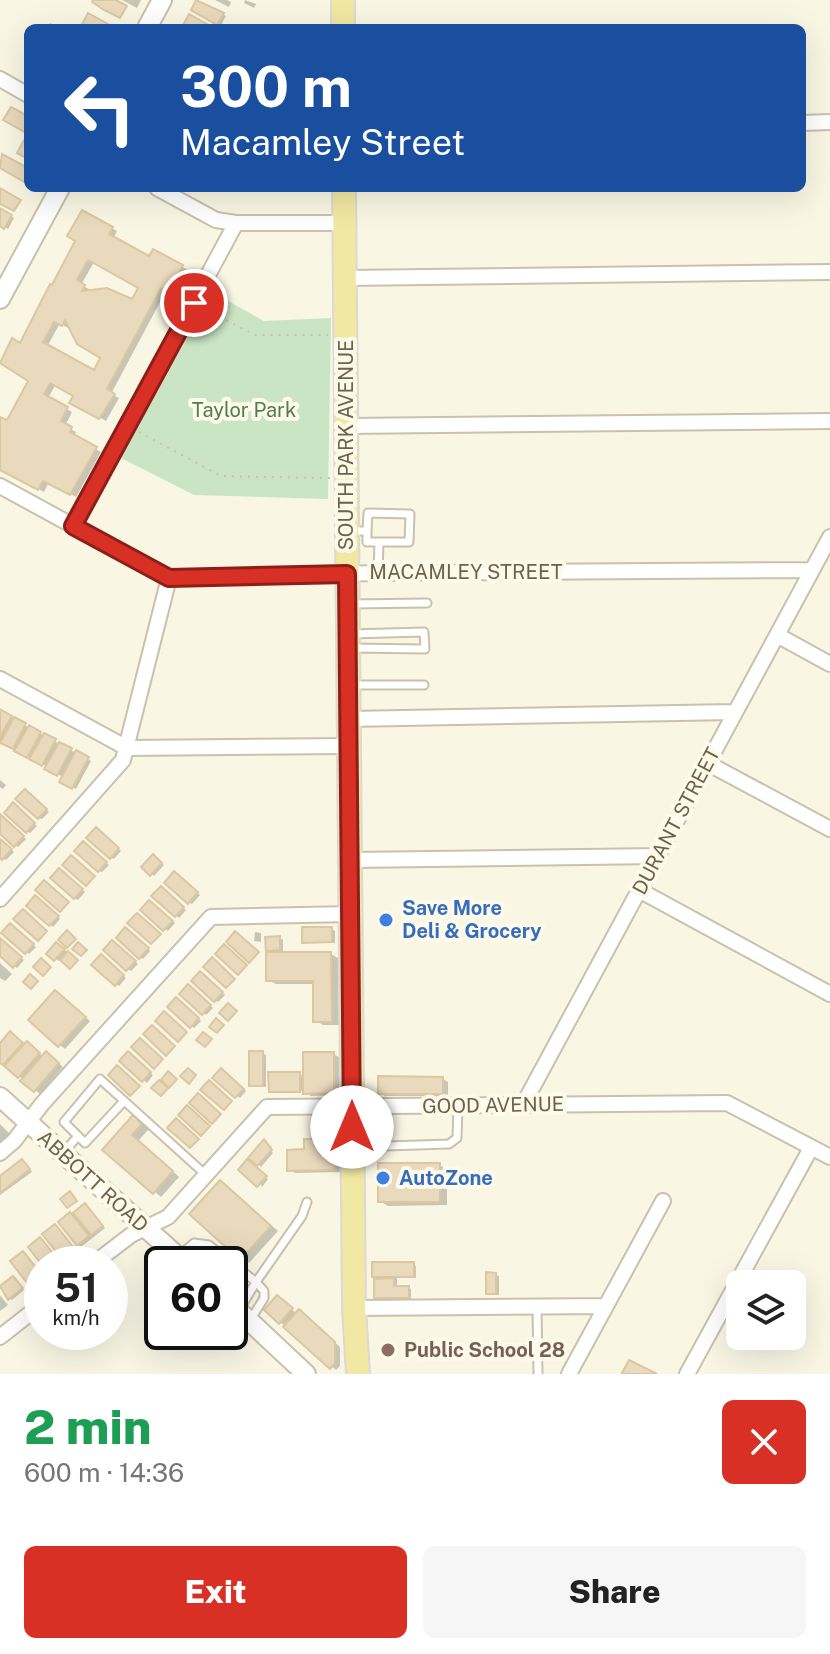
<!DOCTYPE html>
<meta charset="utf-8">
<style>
:root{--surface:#fff;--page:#f6f6f6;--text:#222;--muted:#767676;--accent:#d93025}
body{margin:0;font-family:"Public Sans",sans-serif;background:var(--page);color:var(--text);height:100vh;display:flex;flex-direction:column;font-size:30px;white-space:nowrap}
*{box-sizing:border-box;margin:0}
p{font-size:26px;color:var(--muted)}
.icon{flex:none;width:44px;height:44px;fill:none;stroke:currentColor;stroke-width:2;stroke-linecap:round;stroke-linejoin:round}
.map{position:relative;height:1374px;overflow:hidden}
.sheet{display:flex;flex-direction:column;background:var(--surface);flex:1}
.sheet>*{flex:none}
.banner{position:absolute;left:24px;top:24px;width:782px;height:168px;border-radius:12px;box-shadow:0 8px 32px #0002;background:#1a4fa0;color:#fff;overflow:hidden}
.buttons{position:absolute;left:726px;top:1270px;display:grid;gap:16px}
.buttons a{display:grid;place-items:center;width:80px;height:80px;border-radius:12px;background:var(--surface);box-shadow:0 8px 32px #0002;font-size:40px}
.speed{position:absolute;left:24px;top:1246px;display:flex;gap:16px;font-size:40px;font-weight:700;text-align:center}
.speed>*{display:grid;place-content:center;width:104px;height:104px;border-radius:50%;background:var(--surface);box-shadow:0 8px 32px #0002;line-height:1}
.speed small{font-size:20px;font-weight:400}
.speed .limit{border:4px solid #111;border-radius:12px;background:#fff;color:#111}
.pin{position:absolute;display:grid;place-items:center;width:68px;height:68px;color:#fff;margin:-34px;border:4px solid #fff;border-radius:50%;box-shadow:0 2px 8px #0007}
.me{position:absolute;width:88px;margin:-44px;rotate:0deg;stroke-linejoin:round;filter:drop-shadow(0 0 6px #0008)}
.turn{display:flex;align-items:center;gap:28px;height:168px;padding:0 24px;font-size:36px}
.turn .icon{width:104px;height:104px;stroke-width:2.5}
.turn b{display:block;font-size:56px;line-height:68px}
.round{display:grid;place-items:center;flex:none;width:84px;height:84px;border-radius:12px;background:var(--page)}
.head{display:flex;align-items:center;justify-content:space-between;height:136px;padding:0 24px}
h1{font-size:48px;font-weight:800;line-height:60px;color:#1e9e55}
.action{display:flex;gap:16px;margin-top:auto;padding:16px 24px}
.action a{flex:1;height:92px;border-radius:12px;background:var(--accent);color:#fff;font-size:32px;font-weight:800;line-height:92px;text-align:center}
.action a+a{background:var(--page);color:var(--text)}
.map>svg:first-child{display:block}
.green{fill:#c9e5c4}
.shadow{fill:#0003;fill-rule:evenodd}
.building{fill:#e9dabd;stroke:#dcc7a1;stroke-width:2;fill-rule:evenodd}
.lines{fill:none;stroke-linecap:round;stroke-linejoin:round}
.service-casing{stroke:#c9c1ac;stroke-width:11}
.minor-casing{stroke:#c9c1ac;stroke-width:18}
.tertiary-casing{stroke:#c9c1ac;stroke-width:22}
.primary-casing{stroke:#dcd9d4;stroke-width:26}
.path{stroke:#d0c0a3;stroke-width:2;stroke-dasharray:2 6;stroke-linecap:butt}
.service{stroke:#fff;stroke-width:7}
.minor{stroke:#fff;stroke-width:14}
.tertiary{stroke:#fff;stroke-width:18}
.primary{stroke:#f1e8a4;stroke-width:22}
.route-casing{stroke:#8d1f18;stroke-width:20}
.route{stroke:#d93025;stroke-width:14}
.shop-dot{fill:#3f7fe0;stroke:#fdfaea;stroke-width:3}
.education-dot{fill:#8d6e63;stroke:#fdfaea;stroke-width:3}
.labels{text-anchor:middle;stroke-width:8;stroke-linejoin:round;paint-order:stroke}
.park-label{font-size:20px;fill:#4e7e4c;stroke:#fdfaea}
.street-label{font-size:20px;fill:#6f624d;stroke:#fdfaea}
.shop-label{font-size:20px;font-weight:bold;fill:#366cbe;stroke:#fdfaea;text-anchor:start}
.education-label{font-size:20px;font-weight:bold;fill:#785e54;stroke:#fdfaea;text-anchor:start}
</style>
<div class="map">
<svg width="830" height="1374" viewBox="0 0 830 1374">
<rect width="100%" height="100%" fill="#f9f7e4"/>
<path class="green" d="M212,292L264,321L331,318L328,499L194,495L121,458Z"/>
<path class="shadow" d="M122,0H141L137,8Z
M215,0H227L231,2L229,7Z
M245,0L256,4L254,8L244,3Z
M198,1L226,16L221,25L193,10Z
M50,23L60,28H47Z
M0,211L14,218L8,229L0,224Z
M83,213L117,231L113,239L150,258L154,252L188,270L176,294L167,289L111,394L119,398L106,421L72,402L76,395L56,384L48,398L72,412L65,426L76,432L74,437L101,452L76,497L49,482L44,492L0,468V419L7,423L31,380L2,364L13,341L21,345L53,288L78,240ZM94,262L141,287L133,302L87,294L89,289L81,285ZM60,323L68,328L70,325L102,357L95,372L47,347Z
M0,712L91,761L76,789L62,781L64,778L48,767L0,741Z
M0,780L6,785L3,789L0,787Z
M28,793L49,812L42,819L39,818Z
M16,807L37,826L30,833L27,831Z
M0,816L26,839L18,847L0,831Z
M99,832L121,851L114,859L111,857Z
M0,840L14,852L6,860L0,855Z
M87,845L109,865L102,872L99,871Z
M156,858L164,865L154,876L152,874Z
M63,872L85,892L78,900L75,898Z
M178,876L200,895L192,904L189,902Z
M164,890L186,910L179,918L154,896Z
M38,899L60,919L53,927L28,905Z
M153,904L175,923L168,931L143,910Z
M14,927L36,947L29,954L26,952Z
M332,929L335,931V943L304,941Z
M129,932L150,951L143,959L140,957Z
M255,932L261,933V942L254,941Z
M280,938L283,940V954H331L338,958L339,1025H323L315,1020V984H276L268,980L275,954L268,950Z
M0,940L24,960L17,968L0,954Z
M116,944L138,964L131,971L106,950Z
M60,946L77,961L72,968L61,958L59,961L48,953Z
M104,959L126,978L119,986L116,984Z
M0,963L12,974L5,981L0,978Z
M204,975L225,995L218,1002L215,1000Z
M192,989L213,1008L206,1015L182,994Z
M60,995L90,1021L65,1049L30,1020Z
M180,1002L201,1021L194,1028L170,1007Z
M14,1036L44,1057H52L63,1067L40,1094L0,1060V1046Z
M262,1053L266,1055V1087H255L251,1085Z
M333,1054L339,1057V1095L311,1096L303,1091H271L299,1074L305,1077Z
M132,1056L153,1075L147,1083L122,1061Z
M224,1072L246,1091L240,1098L215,1078Z
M443,1079L448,1082V1096H385L380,1092Z
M133,1118L149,1129L139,1140L179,1177L161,1197L105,1150Z
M0,1124L11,1135L0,1144Z
M264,1141L272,1147L270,1150L273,1153L261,1167L251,1157Z
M334,1141L339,1144L340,1172L295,1173L289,1169L306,1151Z
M248,1162L259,1168L258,1170L268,1179L262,1187Z
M25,1163L32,1172L0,1195V1178Z
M439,1165L447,1169V1205L388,1206L380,1201Z
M221,1182L278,1231L249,1263L192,1214Z
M88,1207L105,1228L81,1247L78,1245L70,1214L80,1220Z
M58,1228L76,1251L66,1259L45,1235Z
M26,1256L42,1276L33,1284L13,1261Z
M374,1264L416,1266V1278H397V1288L411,1289V1299L376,1297Z
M496,1275L499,1276V1295H491L488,1293Z
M13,1278L24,1290L12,1300L1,1288Z
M0,1295L8,1305L0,1311Z
M281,1299L297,1314L304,1315L340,1347V1366L336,1370L280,1322Z"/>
<path class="building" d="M93,0H116L127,6L120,18L104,10L92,2Z
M196,0L224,13L217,25L191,10Z
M88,13L115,28H90L82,24Z
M189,14L214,28L182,27Z
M11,107L28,116V134L3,120Z
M24,140L28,142V159L17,153Z
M2,154L28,168V184L0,168Z
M0,188L21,200L14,211L0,204Z
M0,208L12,215L4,229L0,226Z
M82,210L113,227L109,234L149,256L153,249L183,265L170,293L161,288L107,389L115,394L99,419L69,403L73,396L50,383L44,394L68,407L61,421L72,427L70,432L97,447L70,495L43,481L38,490L0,470V417L7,420L28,381L0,363L12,338L20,343L50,284L52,285L75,241L67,236ZM88,260L138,288L132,299L107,288L82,291L85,285L77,280ZM65,320L77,344L100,358L94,370L43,342L54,322L62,326Z
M0,709L12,716L0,737Z
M14,717L26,723L13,749L0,743Z
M29,725L41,732L27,758L14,751Z
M44,733L56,739L42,766L29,759Z
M59,742L72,748L57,776L44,769Z
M76,750L89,757L72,789L59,782Z
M25,789L47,809L38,819L15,799Z
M13,802L35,823L26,833L4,813Z
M0,814L24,836L14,847L0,834Z
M96,827L119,848L110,859L86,838Z
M0,839L12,849L2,860L0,858Z
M83,841L107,862L98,872L74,851Z
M153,854L162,863L150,876L141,867Z
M71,855L95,876L86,886L62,865Z
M59,868L83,889L74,899L50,878Z
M174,871L198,892L188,904L164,883Z
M44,880L69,902L60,912L35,890Z
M161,886L184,907L175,917L151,896Z
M35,895L59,916L49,926L26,906Z
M149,900L173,921L163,931L140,910Z
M23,909L47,931L38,941L13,919Z
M137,913L161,934L151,944L127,923Z
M10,923L34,944L25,954L1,933Z
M125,927L149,948L139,959L116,938Z
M302,927H332V942L302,943Z
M67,930L76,939L67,948L58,940Z
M235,931L259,952L249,963L226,942Z
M280,936V950L266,951L265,937Z
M0,938L22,957L13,968L0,956Z
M112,940L136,961L126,971L103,950Z
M56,942L65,949L54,961L46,954Z
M78,942L87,950L81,956L72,949Z
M224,944L247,965L238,975L215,954Z
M68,951L78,960L70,969L60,960Z
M266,952H331L332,1022H313V981H266Z
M101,954L124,975L115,986L91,965Z
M212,957L235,979L226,988L203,967Z
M41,958L51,967L43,976L33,967Z
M200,971L223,992L214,1002L191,981Z
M30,974L38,981L31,989L23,982Z
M188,984L211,1005L202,1015L179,994Z
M55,990L86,1017L58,1047L28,1020Z
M176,997L199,1018L190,1028L167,1007Z
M228,1003L237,1011L228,1021L219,1013Z
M164,1011L187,1032L178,1042L155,1021Z
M216,1018L224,1025L217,1033L209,1027Z
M152,1025L175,1046L166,1056L143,1034Z
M10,1031L23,1043L3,1065L0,1063V1043Z
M203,1032L212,1039L205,1047L196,1040Z
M140,1038L163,1059L154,1069L131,1047Z
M27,1041L40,1053L18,1078L4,1066Z
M46,1051L59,1063L34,1092L20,1081Z
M128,1051L151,1072L142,1082L119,1061Z
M249,1051H263V1086H249Z
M303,1052H334V1093L303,1094Z
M117,1065L140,1086L130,1096L108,1075Z
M188,1068L196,1075L189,1084L180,1076Z
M221,1068L244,1089L235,1098L212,1078Z
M168,1071L177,1079L169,1088L161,1080Z
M268,1072H300V1092H269Z
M378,1076L443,1077V1094H378Z
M159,1080L168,1088L161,1096L151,1088Z
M209,1080L232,1101L224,1110L200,1090Z
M198,1093L221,1114L212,1124L189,1103Z
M187,1105L210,1126L201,1136L178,1115Z
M133,1115L142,1124L132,1135L173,1171L153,1194L102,1150Z
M176,1118L199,1139L190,1148L167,1128Z
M264,1139L272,1150L257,1166L248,1158Z
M304,1139H334L335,1170L287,1171V1150L304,1149Z
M22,1159L30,1169L0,1193V1176Z
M247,1159L267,1176L257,1187L238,1170Z
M378,1163H440V1202H378Z
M220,1180L271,1226L240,1260L189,1214Z
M70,1191L77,1201L67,1208L60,1199Z
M85,1203L103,1226L91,1235L73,1213Z
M70,1212L89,1236L77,1246L58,1222Z
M55,1224L74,1248L61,1258L42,1234Z
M40,1237L59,1261L55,1264L42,1265L28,1247Z
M23,1251L41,1274L28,1284L10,1261Z
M372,1262H414V1277H372Z
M486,1272L496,1273V1294H486Z
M13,1276L23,1288L8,1300L0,1286Z
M394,1278V1286H409V1298H374V1279Z
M277,1295L293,1308L279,1324L264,1310Z
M299,1309L335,1342V1363L330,1369L283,1327Z
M629,1360L657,1374H625L622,1373Z"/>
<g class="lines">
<defs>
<path id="service" d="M351,531H367L368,513L410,514L409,542H379L378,573
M367,531V542H379
M350,604L427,603
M350,648L425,649L424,632L350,634
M350,685H424
M78,1136L85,1143L124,1101
M355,1147L449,1144L457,1138L458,1106
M63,1153L78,1136L64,1122L100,1079L206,1175
M180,1255L194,1243L209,1245L256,1282L302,1216L307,1202
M537,1306L538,1374
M240,1309L256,1282L264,1291V1298L251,1319
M177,1341L189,1332"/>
<path id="minor" d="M0,79L28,95
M802,123L830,122
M157,188L216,220L236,223H344
M345,278L830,272
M347,426L830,421
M0,486L169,578L378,573L812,570
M73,526L236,223
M777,635L830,664
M0,679L127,748L349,746
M349,719L734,712
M707,763L830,829
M351,860L658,856
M639,890L830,994
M0,899L123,760L169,578
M523,1105L830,537
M0,1153L14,1141L42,1104L211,917L351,914
M93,1264L131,1235L168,1217L267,1107L727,1103L830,1157
M354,1308L606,1306
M0,1337L42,1304
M569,1374L663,1201
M687,1374L811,1148"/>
<path id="tertiary" d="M147,28L162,0
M0,299L60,188
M0,1097L186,1264
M230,1303L306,1374"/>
<path id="primary" d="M343,0V28
M344,188L354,1308L358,1374"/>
</defs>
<use href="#service" class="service-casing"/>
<use href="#minor" class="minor-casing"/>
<use href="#tertiary" class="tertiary-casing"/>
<use href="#primary" class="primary-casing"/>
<path class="path" d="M205,309L255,335H328
M139,432L221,476L330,478"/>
<use href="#service" class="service"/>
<use href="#minor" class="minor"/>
<use href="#tertiary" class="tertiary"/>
<use href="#primary" class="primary"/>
</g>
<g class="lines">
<defs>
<path id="route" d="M194,303L73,526L169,578L347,574L352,1127"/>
</defs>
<use href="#route" class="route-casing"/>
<use href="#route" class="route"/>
</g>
<g class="shop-dot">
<circle cx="386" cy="920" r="8"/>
<circle cx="383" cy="1178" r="8"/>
</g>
<circle class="education-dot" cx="388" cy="1350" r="8"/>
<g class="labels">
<g class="park-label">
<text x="244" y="417">Taylor Park</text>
</g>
<g class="street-label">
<text transform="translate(346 445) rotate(-90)" y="7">SOUTH PARK AVENUE</text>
<text x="466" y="579">MACAMLEY STREET</text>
<text transform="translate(676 821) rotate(-62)" y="7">DURANT STREET</text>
<text transform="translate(493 1105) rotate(-1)" y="7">GOOD AVENUE</text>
<text transform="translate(93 1181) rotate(42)" y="7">ABBOTT ROAD</text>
</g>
<g class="shop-label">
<text x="402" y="915">Save More<tspan x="402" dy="23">Deli &amp; Grocery</tspan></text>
<text x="399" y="1185">AutoZone</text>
</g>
<g class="education-label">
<text x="404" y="1357">Public School 28</text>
</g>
</g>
</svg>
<div class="buttons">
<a><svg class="icon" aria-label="layers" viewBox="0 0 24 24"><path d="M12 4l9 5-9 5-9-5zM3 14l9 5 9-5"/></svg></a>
</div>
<div class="speed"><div>51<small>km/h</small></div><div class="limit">60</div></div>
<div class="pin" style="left:194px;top:303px;background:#d93025"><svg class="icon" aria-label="arrive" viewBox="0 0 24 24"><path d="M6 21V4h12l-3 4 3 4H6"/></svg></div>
<svg class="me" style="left:352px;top:1127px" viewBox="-20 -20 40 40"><circle r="19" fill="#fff"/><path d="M0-13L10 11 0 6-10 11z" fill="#d93025"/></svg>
<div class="banner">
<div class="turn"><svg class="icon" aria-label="left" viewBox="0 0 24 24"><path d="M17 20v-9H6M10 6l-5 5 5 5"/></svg><div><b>300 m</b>Macamley Street</div></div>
</div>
</div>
<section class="sheet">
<div class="head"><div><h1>2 min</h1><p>600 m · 14:36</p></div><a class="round" style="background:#d93025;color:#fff"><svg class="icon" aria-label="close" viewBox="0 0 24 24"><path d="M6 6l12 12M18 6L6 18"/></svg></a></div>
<div class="action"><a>Exit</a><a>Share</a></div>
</section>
